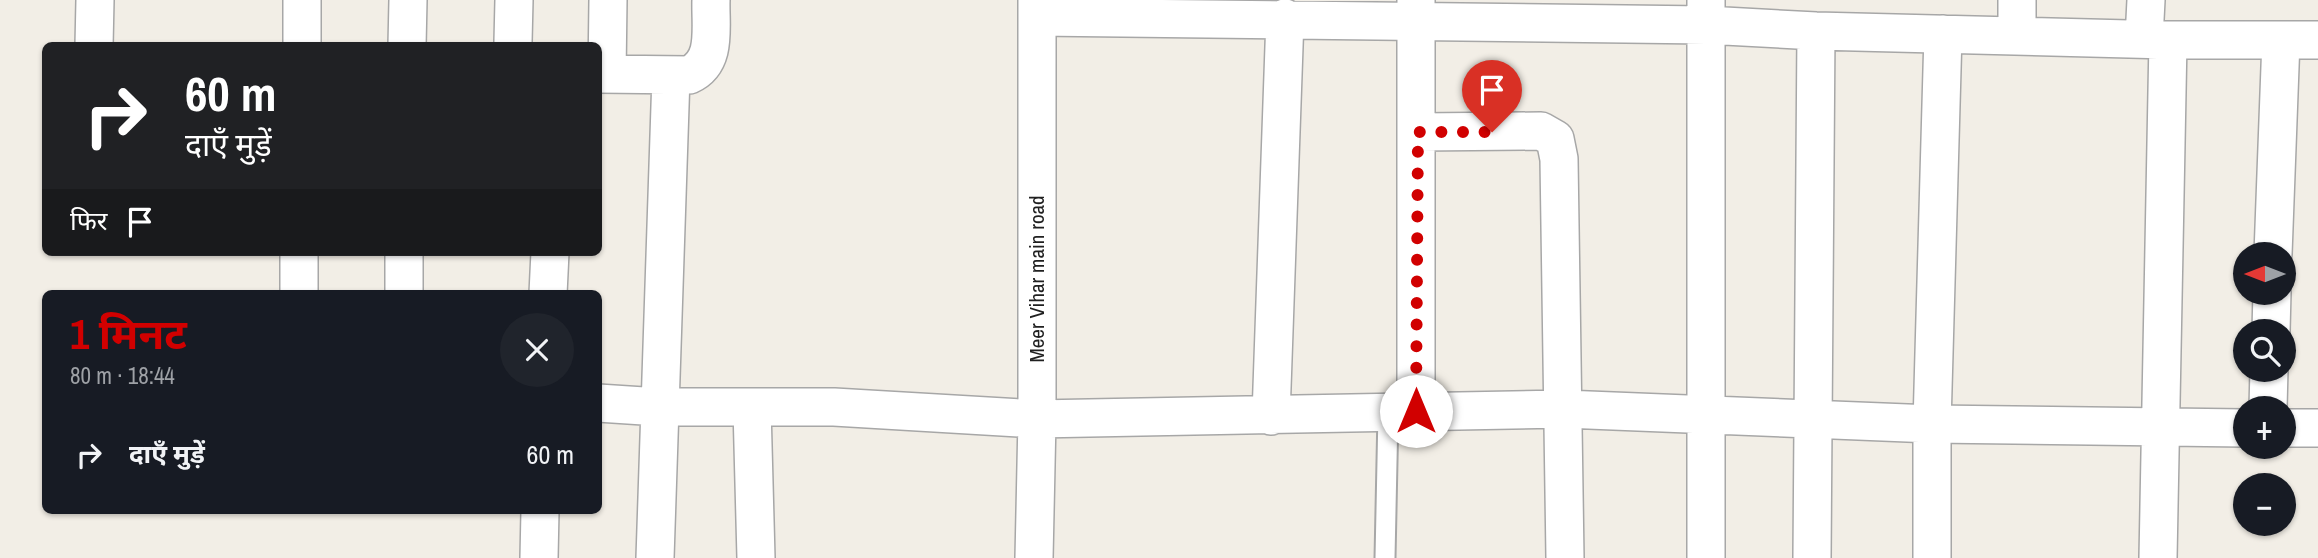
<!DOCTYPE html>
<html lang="hi">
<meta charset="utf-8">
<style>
:root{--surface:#171b24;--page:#20242c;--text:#f1f3f6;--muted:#9ea1a6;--accent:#d10000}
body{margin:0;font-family:"Archivo Narrow","Noto Sans Devanagari",sans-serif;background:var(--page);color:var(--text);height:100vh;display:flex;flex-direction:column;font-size:26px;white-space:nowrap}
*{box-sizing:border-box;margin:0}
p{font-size:23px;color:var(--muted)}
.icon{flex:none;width:38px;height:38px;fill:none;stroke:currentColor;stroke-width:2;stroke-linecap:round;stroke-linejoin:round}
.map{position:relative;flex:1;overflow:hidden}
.sheet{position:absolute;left:42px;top:290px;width:560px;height:224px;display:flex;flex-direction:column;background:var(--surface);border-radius:10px;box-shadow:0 2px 5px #0004}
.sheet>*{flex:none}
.hud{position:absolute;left:42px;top:42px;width:560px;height:214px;border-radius:10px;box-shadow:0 2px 5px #0004;background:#202124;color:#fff;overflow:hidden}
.needle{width:46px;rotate:270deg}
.controls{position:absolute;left:2233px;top:242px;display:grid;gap:14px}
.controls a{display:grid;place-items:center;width:63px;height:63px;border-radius:50%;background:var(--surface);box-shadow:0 2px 5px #0004;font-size:35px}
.pin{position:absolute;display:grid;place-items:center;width:60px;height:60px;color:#fff;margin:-72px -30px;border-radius:50% 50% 50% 0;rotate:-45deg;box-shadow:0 0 7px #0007}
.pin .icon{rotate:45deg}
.me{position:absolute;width:77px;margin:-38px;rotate:0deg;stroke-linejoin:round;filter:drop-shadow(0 0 5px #0008)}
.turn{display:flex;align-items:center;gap:24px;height:147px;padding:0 28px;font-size:32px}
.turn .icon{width:91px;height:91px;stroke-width:2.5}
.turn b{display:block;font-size:49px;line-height:60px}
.then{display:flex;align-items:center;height:66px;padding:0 28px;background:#0003;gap:14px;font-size:26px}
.round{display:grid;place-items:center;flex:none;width:74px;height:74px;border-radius:37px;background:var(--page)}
.head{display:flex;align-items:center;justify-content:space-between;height:119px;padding:0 28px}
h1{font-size:42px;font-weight:700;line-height:52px;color:var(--accent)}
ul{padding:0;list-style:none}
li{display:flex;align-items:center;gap:21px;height:91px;padding:0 28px}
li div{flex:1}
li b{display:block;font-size:26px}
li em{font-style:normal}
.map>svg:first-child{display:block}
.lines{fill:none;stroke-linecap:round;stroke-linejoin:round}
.lane-casing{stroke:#a7a7a7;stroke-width:23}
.street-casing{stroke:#a7a7a7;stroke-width:40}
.lane{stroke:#fff;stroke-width:19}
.street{stroke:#fff;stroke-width:37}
.route{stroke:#d10000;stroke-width:12;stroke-dasharray:0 21.6}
.labels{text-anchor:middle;stroke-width:6;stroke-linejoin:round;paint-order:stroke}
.street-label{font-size:21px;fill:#202020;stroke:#fff}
</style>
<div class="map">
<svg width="2318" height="558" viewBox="0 0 2318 558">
<rect width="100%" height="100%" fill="#f2eee6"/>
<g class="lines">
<defs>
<path id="lane" d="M1385,558L1388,413"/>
<path id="street" d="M1706,0V558
M2017,0V34
M1037,17L1706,25L1816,31L2168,40H2318
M2144,39L2146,0
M513,42L514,0
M94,46L95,0
M302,46V0
M407,46L408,0
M598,74L689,75C718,62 710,27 711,0
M607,74L608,0
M1418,132L1541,131L1555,139L1559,159L1565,558
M2273,254L2281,40
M299,294V252
M404,294V252
M548,294L550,252
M2271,331L2272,292
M598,403L659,407H834L1037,419L1564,409L1932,424L2245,428
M752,408L756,558
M2268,408L2269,369
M1416,411V0
M1271,416L1285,18
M2284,428H2318
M539,558L540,511
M655,558L671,76
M1034,558L1037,419V0
M1812,558L1816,31
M1932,558V424L1943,34
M2158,558L2168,40"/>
</defs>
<use href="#lane" class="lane-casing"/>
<use href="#street" class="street-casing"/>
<use href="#lane" class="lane"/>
<use href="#street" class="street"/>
</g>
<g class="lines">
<path class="route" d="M1416,411L1418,132H1492"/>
</g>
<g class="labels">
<g class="street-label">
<text transform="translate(1037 279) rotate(-90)" y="7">Meer Vihar main road</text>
</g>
</g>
</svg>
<div class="controls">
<a><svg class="needle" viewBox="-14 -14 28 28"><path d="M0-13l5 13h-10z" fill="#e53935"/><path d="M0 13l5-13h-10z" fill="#9ea1a6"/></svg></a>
<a><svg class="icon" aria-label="search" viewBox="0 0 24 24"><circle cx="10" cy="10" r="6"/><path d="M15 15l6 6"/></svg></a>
<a>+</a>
<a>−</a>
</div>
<div class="pin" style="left:1492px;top:132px;background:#d93025"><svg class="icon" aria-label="arrive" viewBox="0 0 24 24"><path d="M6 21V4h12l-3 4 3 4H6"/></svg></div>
<svg class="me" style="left:1416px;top:411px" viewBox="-20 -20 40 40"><circle r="19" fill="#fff"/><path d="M0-13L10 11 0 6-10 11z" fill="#d10000"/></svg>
<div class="hud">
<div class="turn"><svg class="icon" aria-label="right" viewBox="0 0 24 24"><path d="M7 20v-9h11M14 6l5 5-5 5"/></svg><div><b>60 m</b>दाएँ मुड़ें</div></div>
<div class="then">फिर<svg class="icon" aria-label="arrive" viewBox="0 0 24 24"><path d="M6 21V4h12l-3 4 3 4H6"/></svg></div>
</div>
<section class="sheet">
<div class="head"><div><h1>1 मिनट</h1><p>80 m · 18:44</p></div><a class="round"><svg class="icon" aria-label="close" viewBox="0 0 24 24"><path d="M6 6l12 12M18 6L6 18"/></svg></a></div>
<ul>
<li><svg class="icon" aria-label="right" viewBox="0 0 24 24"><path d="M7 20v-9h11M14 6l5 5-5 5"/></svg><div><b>दाएँ मुड़ें</b></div><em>60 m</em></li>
</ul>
</section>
</div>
